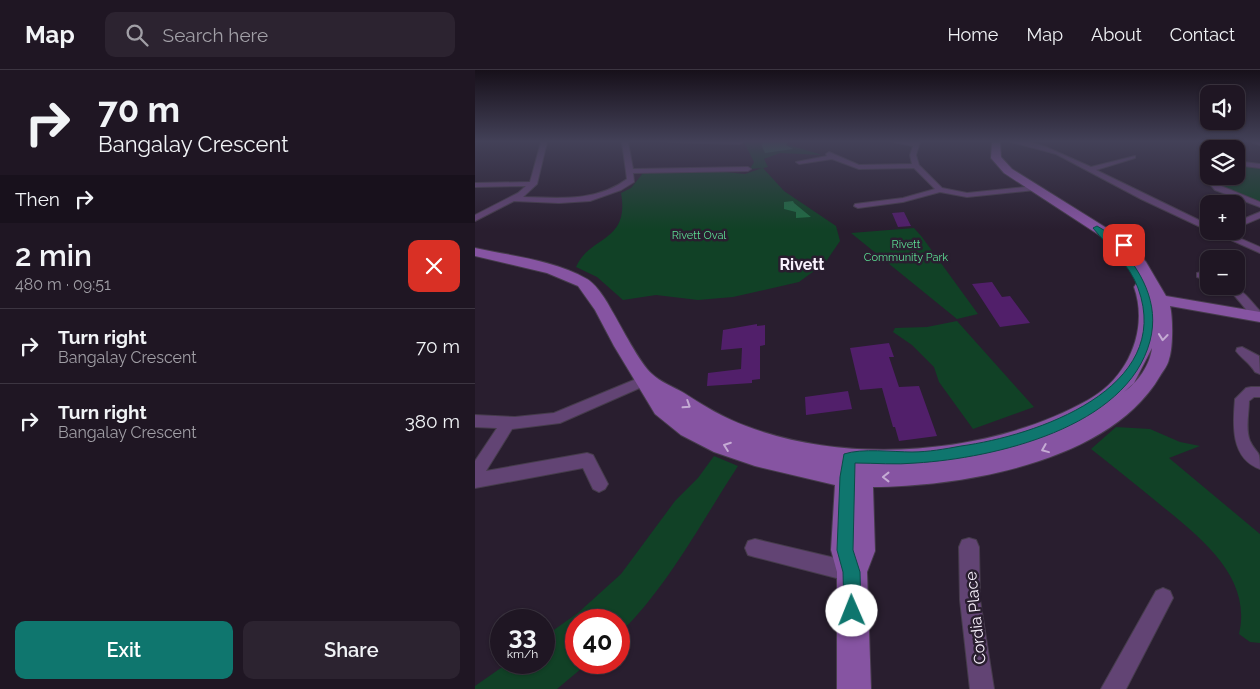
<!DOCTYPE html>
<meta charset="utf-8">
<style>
:root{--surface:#1f1623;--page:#2c2330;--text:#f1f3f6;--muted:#a19fa6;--line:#3c3541;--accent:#0f766e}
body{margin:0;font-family:Raleway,sans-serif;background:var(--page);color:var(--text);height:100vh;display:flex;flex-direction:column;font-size:19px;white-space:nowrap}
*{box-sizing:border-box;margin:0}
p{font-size:16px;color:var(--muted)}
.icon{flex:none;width:28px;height:28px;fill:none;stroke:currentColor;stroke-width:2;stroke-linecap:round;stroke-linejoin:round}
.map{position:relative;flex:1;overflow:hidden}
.side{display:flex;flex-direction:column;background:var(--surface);width:475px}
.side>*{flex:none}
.banner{background:#1f1623;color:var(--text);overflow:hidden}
.tools{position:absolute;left:725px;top:15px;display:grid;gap:10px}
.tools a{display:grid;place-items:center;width:45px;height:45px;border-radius:10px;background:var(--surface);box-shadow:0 1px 4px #0004,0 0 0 1px var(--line);font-size:25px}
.speed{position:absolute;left:15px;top:539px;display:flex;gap:10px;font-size:25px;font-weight:700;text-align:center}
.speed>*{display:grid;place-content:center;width:65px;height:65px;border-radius:50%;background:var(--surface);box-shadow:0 1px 4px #0004,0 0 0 1px var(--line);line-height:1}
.speed small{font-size:12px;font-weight:400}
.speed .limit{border:8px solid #d22;background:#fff;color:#111}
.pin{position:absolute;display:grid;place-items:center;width:42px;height:42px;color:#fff;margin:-21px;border-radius:10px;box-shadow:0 2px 8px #0006}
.me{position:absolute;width:55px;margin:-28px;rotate:359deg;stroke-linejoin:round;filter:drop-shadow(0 0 4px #0008)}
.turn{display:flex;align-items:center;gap:18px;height:105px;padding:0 15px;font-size:22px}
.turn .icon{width:65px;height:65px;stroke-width:2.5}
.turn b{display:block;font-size:35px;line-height:42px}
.then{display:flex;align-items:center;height:48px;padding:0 15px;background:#0003;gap:10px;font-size:19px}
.round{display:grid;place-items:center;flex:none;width:52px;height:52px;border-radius:10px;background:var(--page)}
.headline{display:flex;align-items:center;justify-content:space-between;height:85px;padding:0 15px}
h1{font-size:30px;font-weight:600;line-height:38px}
.button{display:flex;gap:10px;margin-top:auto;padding:10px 15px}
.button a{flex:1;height:58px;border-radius:10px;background:var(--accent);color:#fff;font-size:20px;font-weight:600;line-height:58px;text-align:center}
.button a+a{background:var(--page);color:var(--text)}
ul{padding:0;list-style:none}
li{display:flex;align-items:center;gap:15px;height:75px;padding:0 15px;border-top:1px solid var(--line)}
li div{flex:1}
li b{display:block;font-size:19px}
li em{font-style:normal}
header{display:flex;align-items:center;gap:30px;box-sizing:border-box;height:70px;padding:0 25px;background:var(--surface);border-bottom:1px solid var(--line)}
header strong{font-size:24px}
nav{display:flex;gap:28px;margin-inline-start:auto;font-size:18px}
.search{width:350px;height:45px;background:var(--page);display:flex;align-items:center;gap:12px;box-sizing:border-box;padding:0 18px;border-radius:10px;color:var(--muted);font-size:19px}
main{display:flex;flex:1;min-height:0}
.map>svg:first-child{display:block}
.green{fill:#114126}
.forest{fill:#1e6d42}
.building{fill:#511f6a}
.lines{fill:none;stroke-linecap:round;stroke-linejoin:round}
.street-casing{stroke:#463c4c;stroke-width:2}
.secondary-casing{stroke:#463c4c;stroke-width:2}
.street{fill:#624474;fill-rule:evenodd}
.secondary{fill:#8654a2;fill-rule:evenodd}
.oneway{stroke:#c5abd4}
.route{fill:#0f766e;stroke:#0a4d48}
.labels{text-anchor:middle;stroke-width:5;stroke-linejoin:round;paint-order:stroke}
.far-park-label{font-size:11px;fill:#5ddf94;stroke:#291e2f}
.far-district-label{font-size:16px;font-weight:bold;fill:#f9f2fd;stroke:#291e2f}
.near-street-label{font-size:16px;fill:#f9f2fd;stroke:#291e2f}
</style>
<header>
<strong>Map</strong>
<div class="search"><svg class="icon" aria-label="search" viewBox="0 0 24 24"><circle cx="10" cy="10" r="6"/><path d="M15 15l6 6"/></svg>Search here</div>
<nav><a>Home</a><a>Map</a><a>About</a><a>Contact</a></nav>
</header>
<main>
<section class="side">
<div class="banner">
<div class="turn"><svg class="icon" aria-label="right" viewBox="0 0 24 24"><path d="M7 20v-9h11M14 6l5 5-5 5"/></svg><div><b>70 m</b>Bangalay Crescent</div></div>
<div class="then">Then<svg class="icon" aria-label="right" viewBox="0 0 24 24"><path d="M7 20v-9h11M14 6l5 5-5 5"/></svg></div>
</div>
<div class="headline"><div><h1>2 min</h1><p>480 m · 09:51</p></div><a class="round" style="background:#d93025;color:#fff"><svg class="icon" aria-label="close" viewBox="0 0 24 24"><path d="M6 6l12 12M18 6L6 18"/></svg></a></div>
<ul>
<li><svg class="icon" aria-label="right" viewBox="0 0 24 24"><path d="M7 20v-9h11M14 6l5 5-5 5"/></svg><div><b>Turn right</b><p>Bangalay Crescent</p></div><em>70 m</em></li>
<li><svg class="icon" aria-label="right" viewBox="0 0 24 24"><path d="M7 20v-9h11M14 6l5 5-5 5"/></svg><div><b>Turn right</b><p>Bangalay Crescent</p></div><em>380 m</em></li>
</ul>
<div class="button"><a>Exit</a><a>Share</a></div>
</section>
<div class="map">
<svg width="785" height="619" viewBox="0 0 785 619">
<rect width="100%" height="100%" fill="#291e2f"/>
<path class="green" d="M269,72H304L347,85L305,83L289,89L293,97L288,98L309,121L361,156L365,171L350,193L324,212L258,227L223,230L181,225L148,230L122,207L101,197C115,165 155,173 146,123L156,118L168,103L241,101L270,104L287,98L275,99L279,92Z
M761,94L785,97V134L743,115L742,112L747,106H761Z
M439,158L447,167L503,244L482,249L376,163Z
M482,251L559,337L498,359L464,312L459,297L437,275L418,262L420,258L452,257Z
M641,357L675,359L705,372L725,376L694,388L785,464V573L775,572L764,564C778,505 722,465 682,432C660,414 638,396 616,379Z
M239,386L263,396C227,451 192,518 144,564V550H101V592L113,593L82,619H0V616L33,593L69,592V567L104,542L146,504L200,431L223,408Z"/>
<path class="forest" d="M290,72H313L311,75L318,79L290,83L286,74Z
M318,131L319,133L336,147L321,148V142L309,139V132Z"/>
<path class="building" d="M429,142L436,156L423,157L417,143Z
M517,212L527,227L535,226L555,253L525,257L497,214Z
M282,254V256L290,255V275L285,276V309L277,310V313L232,316L233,303L266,299L267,278L246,280L248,260Z
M414,273L419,287H414L424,317L444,316L462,366L424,371L420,357H418L407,318L385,320L375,278Z
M373,321L377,339L331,345L330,327Z"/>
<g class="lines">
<defs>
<path id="street" d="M66,72H72L62,114L48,127C85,128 121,132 152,109L147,72H153L158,99L273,97L276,99L273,101L158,103L159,112L146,120L115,131L84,133L39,131L0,151V145L43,123L51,116L0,117V113L55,112Z
M194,72H268L265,74Z
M418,72H445L441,85L444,95L467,118L492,123L560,116L564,118L560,120L492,127L465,122L428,132L383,138L379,136L380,134L428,128L460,119L439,98L384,99L357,89L324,94L321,92L352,86L351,84L354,82L384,95L437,94L435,85L438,76Z
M536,72H555L571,77L616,97L660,86V88L621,100L734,155V161L666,129L581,84Z
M777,72H785V75L778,73Z
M761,91L785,94V98L761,95Z
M739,106H746L742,113L746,116L785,132V137L740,120L734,113Z
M785,142V148L761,158V152Z
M736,161H748L785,177V183Z
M726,202L734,204V211L722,207V203Z
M746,216C767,216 771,226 785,241V250H780L759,225Z
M767,277L784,286L785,304L780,302C774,292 767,289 761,281L762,278Z
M171,305L178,310L176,313L85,353L37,359L11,401L112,383L118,385L133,414L130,419L124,422L118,419L108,398L0,418V391L22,358L0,357V345L40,347L79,343Z
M776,317H785V327H779L774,331C774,343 770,359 775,371C782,386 785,377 785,399C755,388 758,354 760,329L771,318Z
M494,468L501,470L504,477L505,530L519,619H495L485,530L484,477L487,470Z
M280,469L377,492L384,495L387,502L384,509L377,512L280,487L273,485L270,478L273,471Z
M688,518L695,521L698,528L651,619H626L681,521Z"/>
<path id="secondary" d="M517,72H525L526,87L537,99L654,172L671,192L691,226L785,242V252L695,236C698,248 698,278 694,289C693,295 688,301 685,306C635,392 489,416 398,417L400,481L392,502L396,619H362V502L356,480L360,415L280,396L239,382L206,365L180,344L139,276L120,240L103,216L72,203L0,186V178C36,186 79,190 112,209C121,214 132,231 137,241C146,256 165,294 177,304C185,312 199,317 209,323C229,336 249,348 271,356C375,396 517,384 613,330C653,308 674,260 659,217L661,214L669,213L658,194L644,178L529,103L516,88ZM677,278C675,295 663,312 649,322L659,313Z"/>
</defs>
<use href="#street" class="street-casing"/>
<use href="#secondary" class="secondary-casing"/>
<use href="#street" class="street"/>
<use href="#secondary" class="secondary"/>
</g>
<defs><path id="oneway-chevron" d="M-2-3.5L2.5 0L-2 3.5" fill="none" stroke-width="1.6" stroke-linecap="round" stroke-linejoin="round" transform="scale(1.25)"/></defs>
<g class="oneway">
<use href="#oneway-chevron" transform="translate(688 267) rotate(96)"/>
<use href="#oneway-chevron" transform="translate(212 335) rotate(33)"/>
<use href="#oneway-chevron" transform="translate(252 376) rotate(-160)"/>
<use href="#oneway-chevron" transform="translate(570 379) rotate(158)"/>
<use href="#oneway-chevron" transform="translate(411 407) rotate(180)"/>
</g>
<linearGradient id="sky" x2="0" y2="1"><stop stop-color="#17101a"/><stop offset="0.45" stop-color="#434158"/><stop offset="1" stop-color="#434158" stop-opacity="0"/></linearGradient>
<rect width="785" height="159" fill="url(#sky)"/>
<path class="route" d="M622,156L652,174L653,175L649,178L641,173C666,200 685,233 675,271C652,358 519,388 441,393C421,395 400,393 380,393L378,480L385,502L386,541L384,547L377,550L371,547L369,541L368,502L362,480L365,407L369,384C387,378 418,382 437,382C453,382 470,379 486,376C560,366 700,319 663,218C654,193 634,178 618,158Z"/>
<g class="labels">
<g class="far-park-label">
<text x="224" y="169">Rivett Oval</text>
<text x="431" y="178">Rivett<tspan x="431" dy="13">Community Park</tspan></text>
</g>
<g class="far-district-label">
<text x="327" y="200">Rivett</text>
</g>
<g class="near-street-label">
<text transform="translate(500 548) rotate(-96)" y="6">Cordia Place</text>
</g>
</g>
</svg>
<div class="tools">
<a><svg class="icon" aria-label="sound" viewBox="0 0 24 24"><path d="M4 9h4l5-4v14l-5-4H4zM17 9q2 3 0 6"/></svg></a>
<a><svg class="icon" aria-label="layers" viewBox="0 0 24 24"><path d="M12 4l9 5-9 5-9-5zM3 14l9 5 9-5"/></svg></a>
<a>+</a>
<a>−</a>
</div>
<div class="speed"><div>33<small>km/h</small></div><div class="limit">40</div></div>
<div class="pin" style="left:649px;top:175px;background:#d93025"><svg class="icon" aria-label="arrive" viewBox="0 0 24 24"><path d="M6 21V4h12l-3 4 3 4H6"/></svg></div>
<svg class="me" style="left:377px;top:541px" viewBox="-20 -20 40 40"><circle r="19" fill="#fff"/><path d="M0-13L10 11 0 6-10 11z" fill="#0f766e"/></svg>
</div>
</main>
